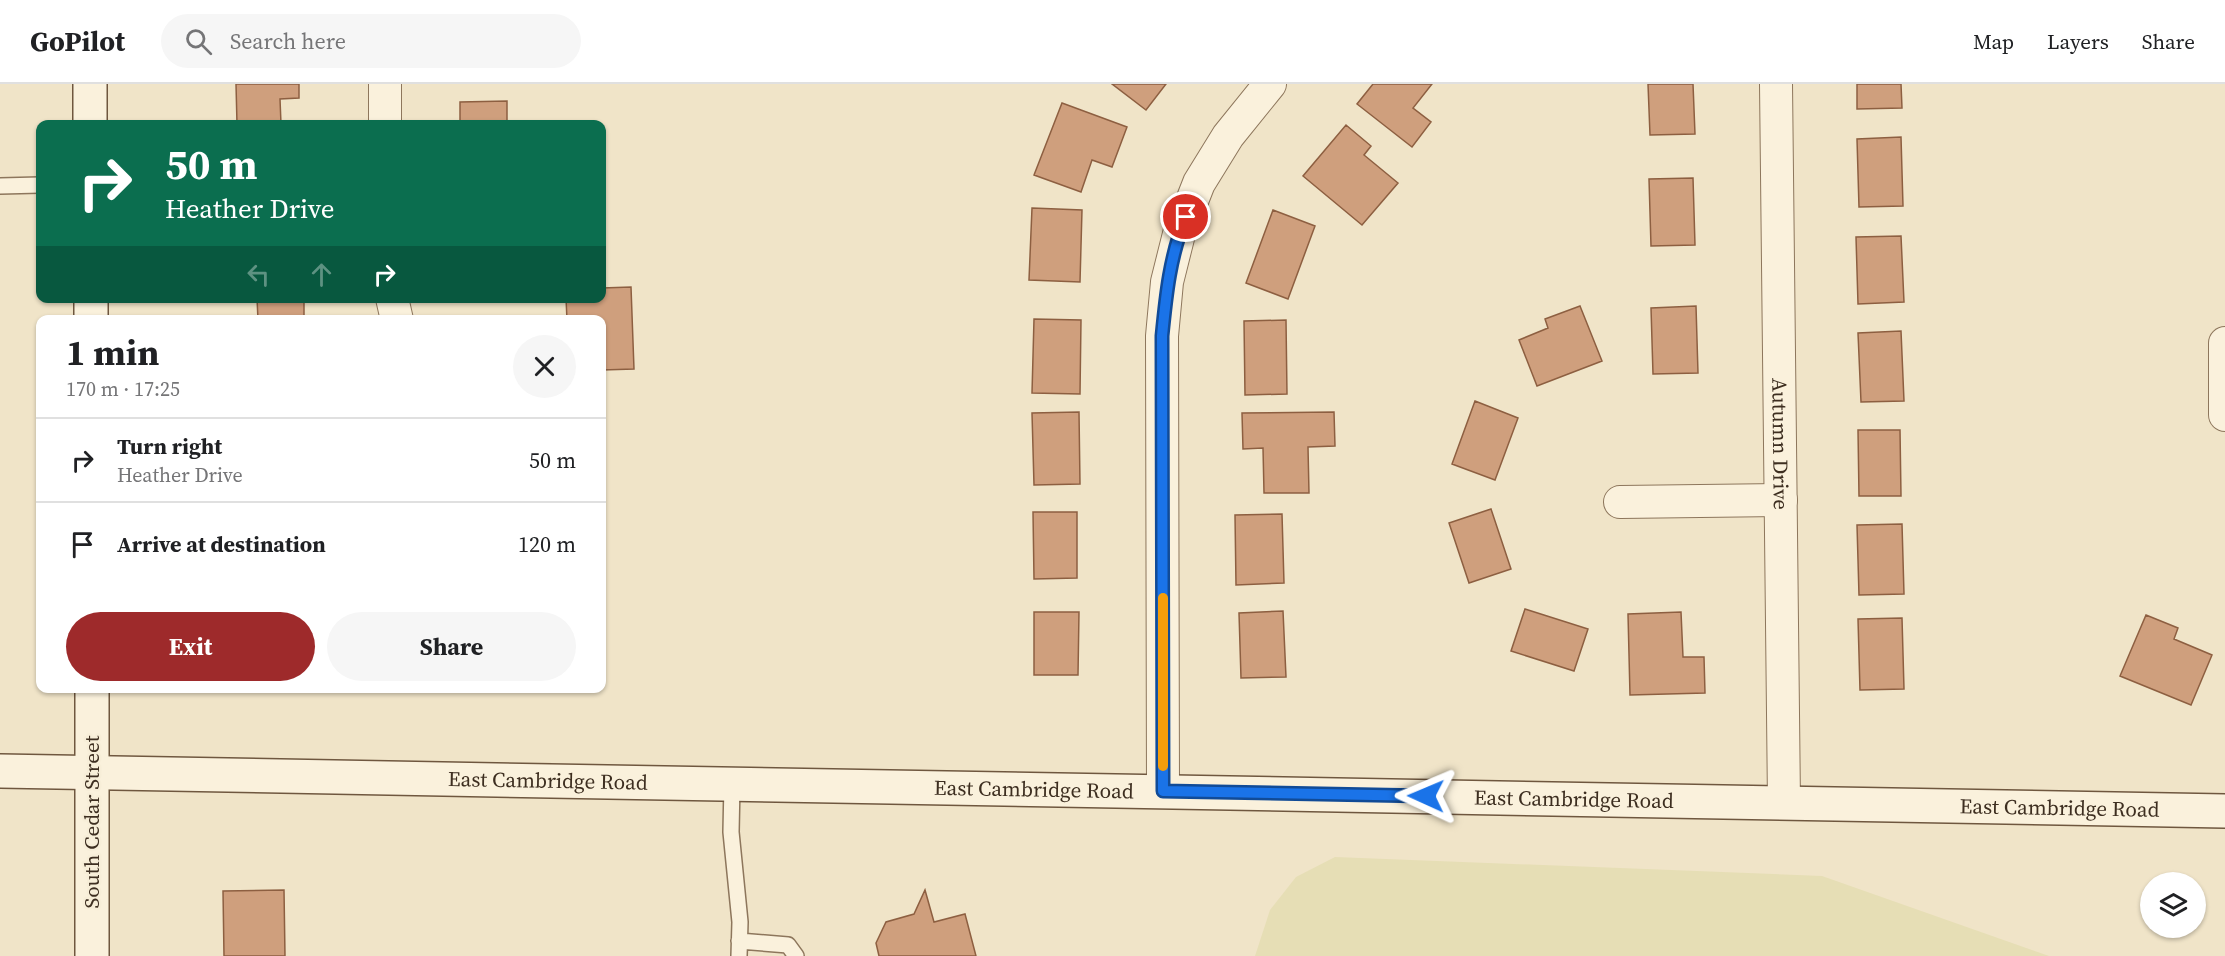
<!DOCTYPE html>
<meta charset="utf-8">
<style>
:root{--surface:#fff;--page:#f6f6f6;--text:#202124;--muted:#757577;--line:#e0e0e0;--accent:#9e2a2b}
body{margin:0;font-family:"Source Serif 4",serif;background:var(--page);color:var(--text);height:100vh;display:flex;flex-direction:column;font-size:22px;white-space:nowrap}
*{box-sizing:border-box;margin:0}
p{font-size:20px;color:var(--muted)}
.icon{flex:none;width:33px;height:33px;fill:none;stroke:currentColor;stroke-width:2;stroke-linecap:round;stroke-linejoin:round}
.map{position:relative;flex:1;overflow:hidden}
.panel{position:absolute;left:36px;top:231px;width:570px;height:378px;display:flex;flex-direction:column;background:var(--surface);border-radius:12px;box-shadow:0 2px 4px #0004}
.panel>*{flex:none}
.hud{position:absolute;left:36px;top:36px;width:570px;height:183px;border-radius:12px;box-shadow:0 2px 4px #0004;background:#0b6e4f;color:#fff;overflow:hidden}
.controls{position:absolute;left:2140px;top:788px;display:grid;gap:12px}
.controls a{display:grid;place-items:center;width:66px;height:66px;border-radius:50%;background:var(--surface);box-shadow:0 2px 4px #0004;font-size:30px}
.pin{position:absolute;display:grid;place-items:center;width:51px;height:51px;color:#fff;margin:-26px;border:3px solid #fff;border-radius:50%;box-shadow:0 2px 6px #0007}
.me{position:absolute;width:66px;margin:-33px;rotate:271deg;stroke-linejoin:round;filter:drop-shadow(0 0 4px #0008)}
.turn{display:flex;align-items:center;gap:21px;height:126px;padding:0 30px;font-size:27px}
.turn .icon{width:78px;height:78px;stroke-width:2.5}
.turn b{display:block;font-size:42px;line-height:51px}
.lanes{display:flex;align-items:center;height:57px;padding:0 30px;background:#0003;justify-content:center;gap:30px;direction:ltr}
.lanes .off{opacity:.35}
.round{display:grid;place-items:center;flex:none;width:63px;height:63px;border-radius:32px;background:var(--page)}
.headline{display:flex;align-items:center;justify-content:space-between;height:102px;padding:0 30px}
h1{font-size:36px;font-weight:700;line-height:45px}
.button{display:flex;gap:12px;margin-top:auto;padding:12px 30px}
.button a{flex:1;height:69px;border-radius:36px;background:var(--accent);color:#fff;font-size:24px;font-weight:700;line-height:69px;text-align:center}
.button a+a{background:var(--page);color:var(--text)}
ul{padding:0;list-style:none}
li{display:flex;align-items:center;gap:18px;height:84px;padding:0 30px;border-top:2px solid var(--line)}
li div{flex:1}
li b{display:block;font-size:22px}
li em{font-style:normal}
header{display:flex;align-items:center;gap:36px;box-sizing:border-box;height:84px;padding:0 30px;background:var(--surface);border-bottom:2px solid var(--line)}
header strong{font-size:28px}
nav{display:flex;gap:33px;margin-inline-start:auto;font-size:21px}
.search{width:420px;height:54px;background:var(--page);display:flex;align-items:center;gap:15px;box-sizing:border-box;padding:0 21px;border-radius:33px;color:var(--muted);font-size:22px}
.map>svg:first-child{display:block}
.farmland{fill:#e6deb5}
.building{fill:#cf9f7d;stroke:#8d5f41;stroke-width:1.5}
.lines{fill:none;stroke-linecap:round;stroke-linejoin:round}
.lane-casing{stroke:#8d765c;stroke-width:18}
.street-casing{stroke:#8d765c;stroke-width:34}
.secondary-casing{stroke:#6f573f;stroke-width:36}
.lane{stroke:#faf1dc;stroke-width:15}
.street{stroke:#faf1dc;stroke-width:32}
.secondary{stroke:#faf1dc;stroke-width:33}
.route-casing{stroke:#114b97;stroke-width:15}
.route{stroke:#1a73e8;stroke-width:10}
.slow{stroke:#f59e0b;stroke-width:10}
.labels{text-anchor:middle;stroke-width:5;stroke-linejoin:round;paint-order:stroke}
.street-label{font-size:21px;fill:#3d2e20;stroke:#f7eed8}
</style>
<header>
<strong>GoPilot</strong>
<div class="search"><svg class="icon" aria-label="search" viewBox="0 0 24 24"><circle cx="10" cy="10" r="6"/><path d="M15 15l6 6"/></svg>Search here</div>
<nav><a>Map</a><a>Layers</a><a>Share</a></nav>
</header>
<div class="map">
<svg width="2225" height="872" viewBox="0 0 2225 872">
<rect width="100%" height="100%" fill="#f0e4c8"/>
<path class="farmland" d="M1335,773L1822,792L2049,872H1255L1270,826L1296,793Z"/>
<path class="building" d="M236,0H299V14L280,15L281,40H237Z
M1112,0H1166L1146,26Z
M1373,0H1432L1413,24L1431,38L1412,63L1357,20Z
M1648,0H1693L1695,50L1650,51Z
M1857,0H1901L1902,24L1857,25Z
M507,17V40H460V18Z
M1062,19L1127,43L1112,83L1092,76L1081,108L1034,91Z
M1346,41L1371,62L1364,71L1398,99L1362,141L1303,92Z
M1901,53L1903,122L1859,123L1857,55Z
M1693,94L1695,161L1651,162L1649,95Z
M1032,124L1082,126L1080,198L1029,196Z
M1273,126L1315,142L1288,215L1246,199Z
M1901,152L1904,218L1858,220L1856,153Z
M631,203L634,285L602,286V236H567L566,214H602V204Z
M257,214H304V235L258,236Z
M1580,222L1602,277L1537,302L1519,256L1548,244L1545,235Z
M1696,222L1698,289L1653,290L1651,224Z
M1034,235L1081,236L1080,310L1032,309Z
M1286,236L1287,310L1245,311L1244,237Z
M1901,247L1904,317L1861,318L1858,249Z
M1475,317L1518,334L1495,396L1452,380Z
M1079,328L1080,400L1034,401L1032,329Z
M1334,328L1335,362L1308,363L1309,409H1264L1263,364L1243,365L1242,329Z
M1858,346H1900L1901,412H1859Z
M1491,425L1511,485L1469,499L1449,439Z
M1033,428H1077V494L1034,495Z
M1282,430L1284,499L1236,501L1235,431Z
M1902,440L1904,510L1859,511L1857,441Z
M1525,525L1588,545L1574,587L1511,567Z
M1283,527L1286,593L1241,594L1239,529Z
M1034,528H1079L1078,591H1034Z
M1681,528L1683,573H1704L1705,609L1630,611L1628,530Z
M2146,531L2178,544L2174,555L2212,571L2191,621L2120,592Z
M1902,534L1904,605L1860,606L1858,535Z
M284,806L285,872H224L223,807Z
M925,806L934,838L965,830L976,872H879L876,859L886,838L914,830Z"/>
<g class="lines">
<defs>
<path id="lane" d="M0,102L40,101
M732,700L731,748L740,838L739,872
M739,857L788,861L796,872"/>
<g id="street">
<path d="M385,0V40"/>
<path id="s1" d="M1776,0L1784,719"/>
<path d="M392,214L397,236"/>
<path d="M2225,259V331"/>
<path d="M1620,418L1781,416"/>
<path d="M1163,707L1162,252L1167,198L1179,150L1199,99L1228,52L1270,0"/>
</g>
<g id="secondary">
<path d="M90,0V40"/>
<path d="M91,214V236"/>
<path d="M92,604V872"/>
<path id="s2" d="M0,687L2225,727"/>
</g>
</defs>
<use href="#lane" class="lane-casing"/>
<use href="#street" class="street-casing"/>
<use href="#secondary" class="secondary-casing"/>
<use href="#lane" class="lane"/>
<use href="#street" class="street"/>
<use href="#secondary" class="secondary"/>
</g>
<g class="lines">
<defs>
<path id="route" d="M1186,133C1170,171 1166,211 1162,252L1163,707L1426,712"/>
</defs>
<use href="#route" class="route-casing"/>
<use href="#route" class="route"/>
<path class="slow" d="M1163,514V682"/>
</g>
<g class="labels">
<g class="street-label">
<text dy="7" stroke="none"><textPath href="#s1" startOffset="360">Autumn Drive</textPath></text>
<text dy="7" stroke="none"><textPath href="#s2" startOffset="548">East Cambridge Road</textPath></text>
<text dy="7" stroke="none"><textPath href="#s2" startOffset="1034">East Cambridge Road</textPath></text>
<text dy="7" stroke="none"><textPath href="#s2" startOffset="1574">East Cambridge Road</textPath></text>
<text dy="7" stroke="none"><textPath href="#s2" startOffset="2060">East Cambridge Road</textPath></text>
<text transform="translate(92 738) rotate(-90)" y="7">South Cedar Street</text>
</g>
</g>
</svg>
<div class="controls">
<a><svg class="icon" aria-label="layers" viewBox="0 0 24 24"><path d="M12 4l9 5-9 5-9-5zM3 14l9 5 9-5"/></svg></a>
</div>
<div class="pin" style="left:1186px;top:133px;background:#d93025"><svg class="icon" aria-label="arrive" viewBox="0 0 24 24"><path d="M6 21V4h12l-3 4 3 4H6"/></svg></div>
<svg class="me" style="left:1426px;top:712px" viewBox="-20 -20 40 40"><path d="M0-17L14 15 0 8-14 15z" fill="#1a73e8" stroke="#fff" stroke-width="4"/></svg>
<div class="hud">
<div class="turn"><svg class="icon" aria-label="right" viewBox="0 0 24 24"><path d="M7 20v-9h11M14 6l5 5-5 5"/></svg><div><b>50 m</b>Heather Drive</div></div>
<div class="lanes"><svg class="icon off" aria-label="left" viewBox="0 0 24 24"><path d="M17 20v-9H6M10 6l-5 5 5 5"/></svg><svg class="icon off" aria-label="ahead" viewBox="0 0 24 24"><path d="M12 20V5M6 11l6-6 6 6"/></svg><svg class="icon" aria-label="right" viewBox="0 0 24 24"><path d="M7 20v-9h11M14 6l5 5-5 5"/></svg></div>
</div>
<section class="panel">
<div class="headline"><div><h1>1 min</h1><p>170 m · 17:25</p></div><a class="round"><svg class="icon" aria-label="close" viewBox="0 0 24 24"><path d="M6 6l12 12M18 6L6 18"/></svg></a></div>
<ul>
<li><svg class="icon" aria-label="right" viewBox="0 0 24 24"><path d="M7 20v-9h11M14 6l5 5-5 5"/></svg><div><b>Turn right</b><p>Heather Drive</p></div><em>50 m</em></li>
<li><svg class="icon" aria-label="arrive" viewBox="0 0 24 24"><path d="M6 21V4h12l-3 4 3 4H6"/></svg><div><b>Arrive at destination</b></div><em>120 m</em></li>
</ul>
<div class="button"><a>Exit</a><a>Share</a></div>
</section>
</div>
